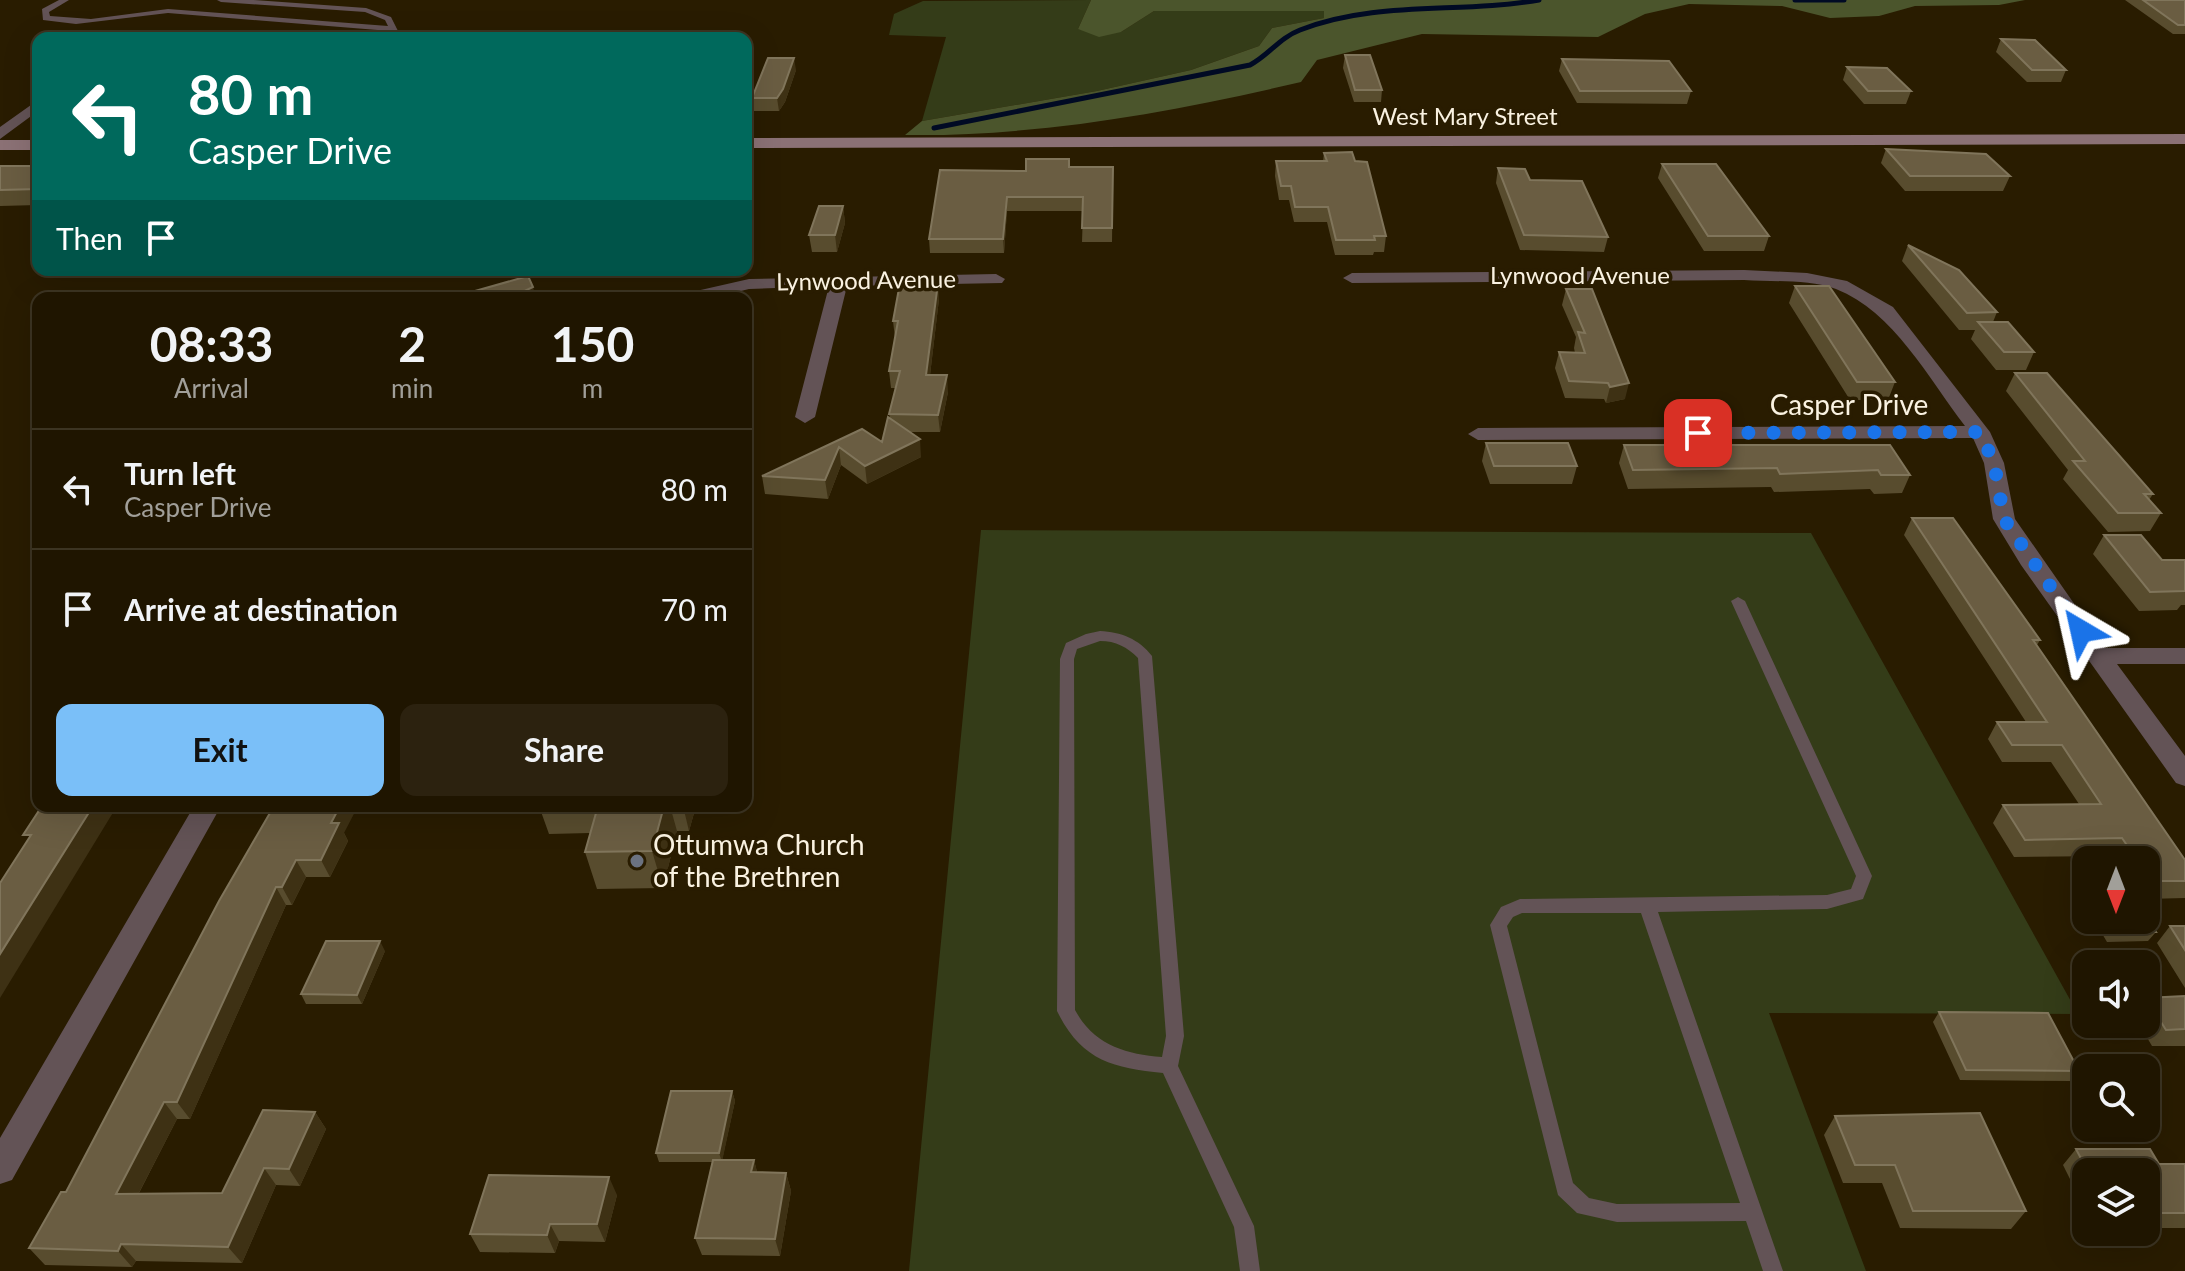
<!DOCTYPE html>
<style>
:root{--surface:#1f1500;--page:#2c220f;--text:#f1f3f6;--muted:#a19f99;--line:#3c3422;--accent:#7abff8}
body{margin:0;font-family:Lato,sans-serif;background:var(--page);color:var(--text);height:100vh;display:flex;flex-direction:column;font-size:30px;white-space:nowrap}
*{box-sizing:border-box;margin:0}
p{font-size:26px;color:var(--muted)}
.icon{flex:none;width:44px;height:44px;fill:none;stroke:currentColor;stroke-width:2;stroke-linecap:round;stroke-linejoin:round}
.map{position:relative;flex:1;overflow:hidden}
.side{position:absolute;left:32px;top:292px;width:720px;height:520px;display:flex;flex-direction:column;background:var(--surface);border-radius:16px;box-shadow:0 8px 32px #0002,0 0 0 2px var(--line)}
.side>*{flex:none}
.banner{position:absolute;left:32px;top:32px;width:720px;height:244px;border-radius:16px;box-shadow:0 8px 32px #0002,0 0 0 2px var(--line);background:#00695c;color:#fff;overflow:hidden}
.needle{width:52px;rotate:180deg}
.fabs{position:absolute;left:2072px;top:846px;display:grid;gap:16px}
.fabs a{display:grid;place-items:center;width:88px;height:88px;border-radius:16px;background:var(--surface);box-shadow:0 8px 32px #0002,0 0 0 2px var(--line);font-size:40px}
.pin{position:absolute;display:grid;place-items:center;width:68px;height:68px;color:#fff;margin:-34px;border-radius:16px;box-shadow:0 4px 12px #0006}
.me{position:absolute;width:88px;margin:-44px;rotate:324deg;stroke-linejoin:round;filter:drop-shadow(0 0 6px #0008)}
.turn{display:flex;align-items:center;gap:28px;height:168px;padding:0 24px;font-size:36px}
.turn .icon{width:104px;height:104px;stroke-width:2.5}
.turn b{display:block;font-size:56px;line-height:68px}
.then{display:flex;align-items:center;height:76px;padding:0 24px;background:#0003;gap:16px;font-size:30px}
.eta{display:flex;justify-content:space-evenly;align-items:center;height:136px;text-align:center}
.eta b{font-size:48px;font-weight:700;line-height:56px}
.action{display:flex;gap:16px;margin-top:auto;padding:16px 24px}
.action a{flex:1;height:92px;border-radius:16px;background:var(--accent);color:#111;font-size:32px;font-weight:700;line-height:92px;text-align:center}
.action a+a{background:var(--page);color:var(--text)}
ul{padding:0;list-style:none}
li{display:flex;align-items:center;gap:24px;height:120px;padding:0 24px;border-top:2px solid var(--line)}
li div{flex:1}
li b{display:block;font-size:30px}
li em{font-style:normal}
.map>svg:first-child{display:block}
.green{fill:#343c18}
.forest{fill:#4b552c}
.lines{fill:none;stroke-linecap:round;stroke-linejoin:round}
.stream{stroke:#000a24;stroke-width:5}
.lane{fill:#635356;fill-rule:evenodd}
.street{fill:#635356;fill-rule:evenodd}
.secondary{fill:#8b7175;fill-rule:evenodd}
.wall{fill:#584c2e}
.shaded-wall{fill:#3e3114}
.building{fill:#6a5d42;stroke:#80755b;stroke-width:2}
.route{stroke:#1a73e8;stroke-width:14;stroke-dasharray:0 25.2}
.worship-dot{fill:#6b7280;stroke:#291c00;stroke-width:3}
.labels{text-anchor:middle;stroke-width:7;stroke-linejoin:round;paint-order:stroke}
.far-street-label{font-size:24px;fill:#faf2e1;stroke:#291c00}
.street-label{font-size:28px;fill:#faf2e1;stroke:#291c00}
.poi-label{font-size:28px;fill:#faf2e1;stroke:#291c00;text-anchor:start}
</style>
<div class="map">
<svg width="2185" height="1271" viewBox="0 0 2185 1271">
<rect width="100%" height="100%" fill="#291c00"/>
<path class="green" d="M1091,0L1078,29L1121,32L1154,11H1324V18L1272,28L1259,46L1191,70L1097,91L922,121L946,37L889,35L894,14L923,1Z
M981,530L1811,533L2078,1014L1769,1013L1866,1271H909Z"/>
<path class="forest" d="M1091,0H2025L1999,5L1915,6L1879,16L1830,18L1782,6L1689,4L1645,14L1598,37L1422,34L1317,60L1301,82C1172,112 1037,137 905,135L922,121L1097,91L1191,70L1259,46L1272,28L1324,18V11H1154L1121,32L1099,37L1078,29Z"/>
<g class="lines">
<path class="stream" d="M1795,0H1844
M934,128L1250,65C1269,55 1279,38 1300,30C1377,0 1459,14 1539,0"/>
<path class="lane" d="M59,0H69L49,12L50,16L91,19L168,9L388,26L385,20L365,12L221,2L217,0H254L366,8L391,17L398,31L394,33L390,31L168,13L76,24L43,20L42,9Z
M1738,597L1745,601L1872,876L1863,899L1827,909L1658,912L1783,1271H1763L1746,1221L1617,1222L1577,1213L1558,1195L1490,925L1501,907L1520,899L1827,895L1851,889L1856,876L1731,601ZM1522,913H1641L1740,1203L1617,1204L1589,1198L1573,1183L1507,926L1513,917Z
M1100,631C1121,632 1139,639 1152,656L1184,1036L1178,1066L1254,1226L1260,1271H1240L1234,1227L1163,1073C1112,1068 1081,1060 1057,1011L1060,659L1066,643L1086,634ZM1100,641C1116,641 1127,647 1138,658L1166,1036L1162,1057C1125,1054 1094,1045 1075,1010L1074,659L1077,649Z"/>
<path class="street" d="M394,28L401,32L396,38H381Z
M38,100V111L0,139V127Z
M1744,270L1807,273L1847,281L1893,307L1990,432L2004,463L2015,519L2105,648H2185V664H2117L2185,756V786L2176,783L2021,565L1993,519L1984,463L1973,438L1478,440L1468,434L1478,428L1965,426C1928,378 1894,312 1836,289C1808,279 1773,282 1744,280L1352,283L1343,278L1352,273Z
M996,274L1005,279L1002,283L847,286L815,417L805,423L795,417L829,286L749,289L712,298H680L683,294L749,279Z
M194,806H221L12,1180L0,1184V1138Z"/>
<path class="secondary" d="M2185,134V144L746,148V138Z
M0,140H38V150H0Z"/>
</g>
<path class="wall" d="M2125,0H2185V34H2173Z
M2001,39L2066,70L2061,82H2027L1996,52Z
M1345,55L1382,90L1381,102H1354L1343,68Z
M1562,59L1691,91L1687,104L1577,103L1559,71Z
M1847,67L1911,91L1906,104H1864L1843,80Z
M796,70L785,102L779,111H754L752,98Z
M1886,149L2010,176L2003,191H1905L1881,163Z
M1324,153L1355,161L1386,236L1384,252H1374L1373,255H1335L1327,222H1294L1289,200H1279L1275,176L1276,161H1323Z
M1662,164L1769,236L1764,251H1704L1658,178Z
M0,166H38V205L0,206Z
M1069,167H1113L1112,242H1082L1083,211H1007L1004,253H930L929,239L1026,171Z
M1498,168L1530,180L1608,237L1604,252L1520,250L1496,183Z
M843,206L845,223L837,252H812L809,235Z
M1908,245L1997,312L1993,322L2034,352L2026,370H1996L1971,339L1975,330H1959L1902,261Z
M1795,286L1895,382L1888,400H1850L1789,303Z
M1566,289L1625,399L1606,403L1604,399L1565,398L1555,368L1559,352L1575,353L1574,348L1576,337L1562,305Z
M939,299L930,375L948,392L940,432H909L921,457L867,484L841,465L828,499L765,494L762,476L862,429L882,442L890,418L889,414L896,388H891L889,371L895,338L893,321Z
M2015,373L2153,494L2149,500L2161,513L2150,531L2108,532L2063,479L2068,470L2006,391Z
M1486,443L1577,466L1572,484H1490L1482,461Z
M1624,445H1890L1910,475L1902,493L1874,494L1870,489L1774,492L1771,487L1628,489L1619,463Z
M1912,518L2040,640L2037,645L2185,860V898L2146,899V860H2113L2110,856L2014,857L1993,823L2003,805L2079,804L2051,762H2002L1988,739L1997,722H2026L1904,535Z
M2104,535L2162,560H2185V605H2181L2177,610L2139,611L2093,554Z
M539,806H696L689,831H677L663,888L597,889L585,852L590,833L549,834Z
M344,833L348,841L330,877H306L292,905H286L190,1119H177L139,1193H222L315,1112L326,1129L300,1186L276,1185L242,1263L136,1261L132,1267L45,1265L29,1248L66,1192L219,901Z
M2094,920H2146L2156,932L2148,941L2107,942Z
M2170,926H2185V988L2157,943Z
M385,951L362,1004H306L301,994Z
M2185,996V1046H2152L2139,1024H2146V997Z
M1939,1012L2079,1071L2072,1081L1960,1080L1933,1022Z
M732,1091L735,1101L722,1160H754L757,1172L786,1173L791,1191L780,1256L702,1255L695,1238L712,1162H659L656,1153Z
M1835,1116L2026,1211L2011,1229L1900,1228L1882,1183H1843L1824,1135Z
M2076,1149L2159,1164H2185V1228H2146V1172H2086V1211L2063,1165Z
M617,1195L605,1242L559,1241L555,1253L480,1252L470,1234Z"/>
<path class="shaded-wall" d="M794,58L796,70L785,102L779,111L777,98Z
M1007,197V211L1004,253L1003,239Z
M843,206L845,223L837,252L835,235Z
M938,283L939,299L928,392L926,375Z
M533,287L536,298H510Z
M947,375L948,392L940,432L938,415Z
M1629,383L1625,399L1606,403L1610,387Z
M920,439L921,457L867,484L865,466Z
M839,447L841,465L828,499L825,480Z
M93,806H117L0,998V954Z
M340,806H358L344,833L348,841L330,877L321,860L331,823Z
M664,806H670L677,831L663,888L652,851Z
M683,806H696L689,831Z
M296,860L306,877L292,905L282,887Z
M276,887L286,905L190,1119L177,1102Z
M380,941L385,951L362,1004L357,995Z
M732,1091L735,1101L722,1162L719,1153Z
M164,1102L177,1119L130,1210L116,1194Z
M315,1112L326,1129L300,1186L289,1169Z
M754,1160L759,1179L751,1172Z
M264,1168L276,1185L242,1263L228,1247Z
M786,1173L791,1191L780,1256L775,1239Z
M609,1177L617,1195L605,1242L597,1224Z
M550,1224L559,1241L555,1253L547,1235Z
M121,1244L136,1261L132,1267L118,1251Z"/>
<path class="building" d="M2143,0H2185V25H2178Z
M2001,39L2035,40L2066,70H2032Z
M1345,55H1370L1382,90H1355Z
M768,58H794L783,89L777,98H752Z
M1562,59L1669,61L1691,91H1580Z
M1847,67L1887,68L1911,91H1868Z
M1886,149L1986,154L2010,176H1910Z
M1352,152L1355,161L1367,162L1386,236H1374L1375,240H1336L1328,207H1295L1291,186H1281L1276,161H1327L1324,153Z
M1026,159H1069V167H1113L1112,228H1082L1083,197H1007L1003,239H929L940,170L1026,171Z
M1662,164H1716L1769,236H1708Z
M0,166H38V189L0,190Z
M1498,168L1525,169L1530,180L1582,181L1608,237L1524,235Z
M819,206H843L835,235H809Z
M1908,245L1959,270L1997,312L1967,313Z
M528,276L533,287L510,298H458L468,293Z
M900,283H938L926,375H947L938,415L889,414L900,371H889L898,321H893Z
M1795,286H1829L1895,382H1857Z
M1566,289H1592L1629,383L1610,387L1608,383L1569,381L1559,352L1585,353L1578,332L1585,333Z
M1978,322H2008L2034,352H2004Z
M2015,373H2047L2153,494H2144L2161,513H2118L2073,461H2085Z
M888,417L920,439L865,466L839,447L825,480L762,476L862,429L882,442Z
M1486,443H1568L1577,466H1494Z
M1624,445H1890L1910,475H1881L1878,470L1780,474L1777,468L1633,470Z
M1912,518H1953L2040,640H2033L2185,860V881H2151L2146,874V860H2137L2122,838L2025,840L2003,805L2101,804L2062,745H2012L1997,722H2047Z
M2104,535H2141L2162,560H2185V591L2150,592Z
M42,806H93L0,954V883L31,835H23Z
M274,806H340L331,823H339L321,860H296L282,887H276L177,1102H164L116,1194L222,1193L263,1110L315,1112L289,1169L264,1168L228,1247L121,1244L118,1251L29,1248L61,1192H66L219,901Z
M598,806H664L652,851L585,852Z
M2146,917L2156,932H2114L2107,920H2146Z
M2170,926H2185V950Z
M326,941H380L357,995L301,994Z
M2185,996V1029L2166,1030L2146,998Z
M1939,1012L2048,1013L2079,1071L1966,1070Z
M671,1091H732L719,1153H656Z
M1980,1113L2026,1211H1913L1895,1165H1855L1835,1116Z
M2076,1149H2150L2159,1164H2185V1213H2148L2146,1209V1172H2088Z
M713,1160H754L751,1172L786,1173L775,1239L695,1238Z
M489,1175L609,1177L597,1224H550L547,1235L470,1234Z"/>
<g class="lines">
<path class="route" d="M1698,433L1980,432L1994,463L2004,519L2081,631"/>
</g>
<circle class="worship-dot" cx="637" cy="861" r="8"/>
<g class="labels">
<g class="far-street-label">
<text x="1465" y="125">West Mary Street</text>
<text x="1580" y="284">Lynwood Avenue</text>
<text transform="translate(866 281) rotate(-1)" y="8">Lynwood Avenue</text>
</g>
<g class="street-label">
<text x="1849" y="415">Casper Drive</text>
</g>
<g class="poi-label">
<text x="653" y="855">Ottumwa Church<tspan x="653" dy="32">of the Brethren</tspan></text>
</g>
</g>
</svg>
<div class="fabs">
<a><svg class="needle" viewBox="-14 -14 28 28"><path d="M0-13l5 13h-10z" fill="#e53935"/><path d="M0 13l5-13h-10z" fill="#a19f99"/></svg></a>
<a><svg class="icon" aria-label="sound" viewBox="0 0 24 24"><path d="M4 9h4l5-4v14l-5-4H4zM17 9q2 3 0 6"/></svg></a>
<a><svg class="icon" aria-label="search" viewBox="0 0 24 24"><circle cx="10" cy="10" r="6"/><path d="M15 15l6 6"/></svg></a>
<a><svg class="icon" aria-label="layers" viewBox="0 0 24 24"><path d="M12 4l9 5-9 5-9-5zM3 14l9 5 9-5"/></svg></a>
</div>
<div class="pin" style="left:1698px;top:433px;background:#d93025"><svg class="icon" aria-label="arrive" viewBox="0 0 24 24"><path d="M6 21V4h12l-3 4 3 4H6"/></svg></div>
<svg class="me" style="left:2081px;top:631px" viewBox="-20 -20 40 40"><path d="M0-17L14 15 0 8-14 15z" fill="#1a73e8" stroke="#fff" stroke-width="4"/></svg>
<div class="banner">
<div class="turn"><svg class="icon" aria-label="left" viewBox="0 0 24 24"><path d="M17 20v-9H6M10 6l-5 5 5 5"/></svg><div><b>80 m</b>Casper Drive</div></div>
<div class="then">Then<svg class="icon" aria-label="arrive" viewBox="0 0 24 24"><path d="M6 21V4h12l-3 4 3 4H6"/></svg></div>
</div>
<section class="side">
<div class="eta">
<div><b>08:33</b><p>Arrival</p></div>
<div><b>2</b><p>min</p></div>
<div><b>150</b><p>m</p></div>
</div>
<ul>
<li><svg class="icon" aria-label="left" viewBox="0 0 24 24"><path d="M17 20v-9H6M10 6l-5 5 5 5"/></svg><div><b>Turn left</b><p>Casper Drive</p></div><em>80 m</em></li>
<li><svg class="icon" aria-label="arrive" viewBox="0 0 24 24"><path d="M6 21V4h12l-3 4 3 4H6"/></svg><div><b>Arrive at destination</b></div><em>70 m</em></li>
</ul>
<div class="action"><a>Exit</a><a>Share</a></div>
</section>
</div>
